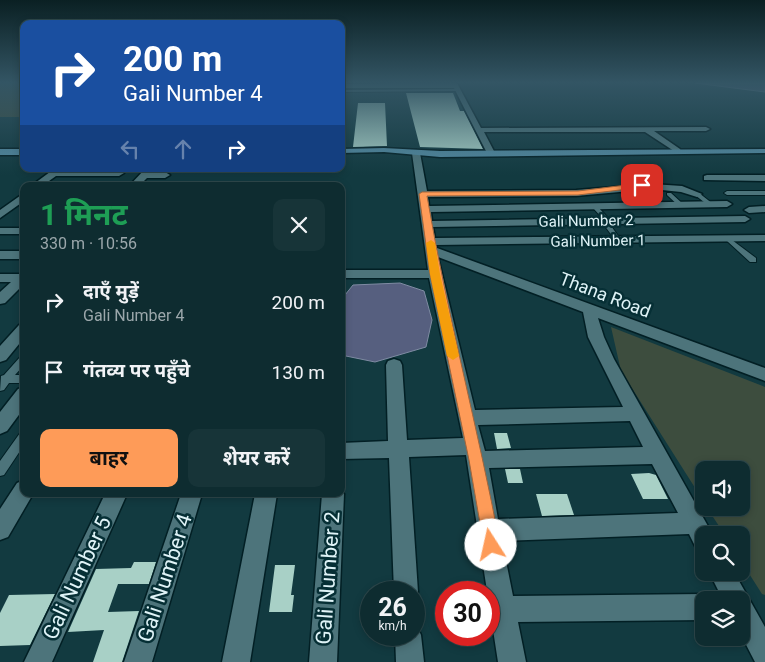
<!DOCTYPE html>
<html lang="hi">
<meta charset="utf-8">
<style>
:root{--surface:#0e2c30;--page:#173438;--text:#f1f3f6;--muted:#9ba7ab;--line:#2e484c;--accent:#fe9b58}
body{margin:0;font-family:Roboto,"Noto Sans Devanagari",sans-serif;background:var(--page);color:var(--text);height:100vh;display:flex;flex-direction:column;font-size:19px;white-space:nowrap}
*{box-sizing:border-box;margin:0}
p{font-size:16px;color:var(--muted)}
.icon{flex:none;width:28px;height:28px;fill:none;stroke:currentColor;stroke-width:2;stroke-linecap:round;stroke-linejoin:round}
.map{position:relative;flex:1;overflow:hidden}
.panel{position:absolute;left:20px;top:182px;width:325px;height:315px;display:flex;flex-direction:column;background:var(--surface);border-radius:10px;box-shadow:0 2px 8px #0003,0 0 0 1px var(--line)}
.panel>*{flex:none}
.banner{position:absolute;left:20px;top:20px;width:325px;height:152px;border-radius:10px;box-shadow:0 2px 8px #0003,0 0 0 1px var(--line);background:#1a4fa0;color:#fff;overflow:hidden}
.controls{position:absolute;left:695px;top:461px;display:grid;gap:10px}
.controls a{display:grid;place-items:center;width:55px;height:55px;border-radius:10px;background:var(--surface);box-shadow:0 2px 8px #0003,0 0 0 1px var(--line);font-size:25px}
.speed{position:absolute;left:360px;top:581px;display:flex;gap:10px;font-size:25px;font-weight:700;text-align:center}
.speed>*{display:grid;place-content:center;width:65px;height:65px;border-radius:50%;background:var(--surface);box-shadow:0 2px 8px #0003,0 0 0 1px var(--line);line-height:1}
.speed small{font-size:12px;font-weight:400}
.speed .limit{border:8px solid #d22;background:#fff;color:#111}
.pin{position:absolute;display:grid;place-items:center;width:42px;height:42px;color:#fff;margin:-21px;border-radius:10px;box-shadow:0 2px 8px #0006}
.me{position:absolute;width:55px;margin:-28px;rotate:350deg;stroke-linejoin:round;filter:drop-shadow(0 0 4px #0008)}
.turn{display:flex;align-items:center;gap:18px;height:105px;padding:0 20px;font-size:22px}
.turn .icon{width:65px;height:65px;stroke-width:2.5}
.turn b{display:block;font-size:35px;line-height:42px}
.lanes{display:flex;align-items:center;height:48px;padding:0 20px;background:#0003;justify-content:center;gap:25px;direction:ltr}
.lanes .off{opacity:.35}
.round{display:grid;place-items:center;flex:none;width:52px;height:52px;border-radius:10px;background:var(--page)}
.head{display:flex;align-items:center;justify-content:space-between;height:85px;padding:0 20px}
h1{font-size:30px;font-weight:700;line-height:38px;color:#1e9e55}
.button{display:flex;gap:10px;margin-top:auto;padding:10px 20px}
.button a{flex:1;height:58px;border-radius:10px;background:var(--accent);color:#111;font-size:20px;font-weight:700;line-height:58px;text-align:center}
.button a+a{background:var(--page);color:var(--text)}
ul{padding:0;list-style:none}
li{display:flex;align-items:center;gap:15px;height:70px;padding:0 20px}
li div{flex:1}
li b{display:block;font-size:19px}
li em{font-style:normal}
.map>svg:first-child{display:block}
.green{fill:#3d4d3e}
.water{fill:#565f7f;stroke:#7f8ba3}
.building{fill:#a8d0c6}
.lines{fill:none;stroke-linecap:round;stroke-linejoin:round}
.lane-casing{stroke:#021f24;stroke-width:2}
.street-casing{stroke:#021f24;stroke-width:3}
.secondary-casing{stroke:#021f24;stroke-width:3}
.lane{fill:#4d747b;fill-rule:evenodd}
.street{fill:#4d747b;fill-rule:evenodd}
.secondary{fill:#5289a0;fill-rule:evenodd}
.route{fill:#fe9b58;stroke:#a56539}
.slow{fill:#f59e0b}
.labels{text-anchor:middle;stroke-width:5;stroke-linejoin:round;paint-order:stroke}
.far-street-label{font-size:15px;fill:#dff3f7;stroke:#062f35}
.street-label{font-size:18px;fill:#dff3f7;stroke:#062f35}
.near-street-label{font-size:21px;fill:#dff3f7;stroke:#062f35}
</style>
<div class="map">
<svg width="765" height="662" viewBox="0 0 765 662">
<rect width="100%" height="100%" fill="#123a40"/>
<path class="green" d="M0,83H24V117H0Z
M611,327L765,387V595L762,594L741,561V535H725L707,508H741V470H704V502L621,371Z"/>
<path class="water" d="M695,83H765V92Z
M400,283L424,291L432,320L426,347L375,362L341,355V300L353,285Z"/>
<path class="building" d="M406,93H453L460,111H464L483,149L420,147Z
M358,103H385L387,146L353,147Z
M494,433H507L511,448L497,449Z
M505,469H520L523,483H508Z
M649,473L656,475L668,499H643L631,474Z
M536,494H567L574,515L542,516Z
M134,562H156L149,584H118L108,612L139,611L122,662H93L104,630L68,632L96,569L131,568Z
M275,565H295L291,595H294L292,612H269Z
M55,594L30,645L0,646V613L9,595Z"/>
<g class="lines">
<defs>
<path id="lane" d="M459,89L458,91L341,92V90Z
M765,191V195H727L724,193L727,191Z
M667,193H671L684,205V207H680L667,195Z
M695,193H699L713,204V206H709L695,195Z
M594,207H598L610,220L611,221L609,223L621,240L620,241H616L601,221L603,219L594,209Z
M728,237L756,258V262H750L726,240L725,239Z
M24,355V365L15,375H24V383H9L4,390L0,391L1,376L4,375L21,356Z
M24,431V445L4,475L0,476V461L20,433Z"/>
<path id="street" d="M451,83H457L481,128L706,127L710,129L706,131H654L680,149L681,151L677,153L645,132H484L495,153L491,156L487,153L454,88H341V84Z
M416,150L420,153L427,191L576,190L652,184L682,186L702,194L697,197L681,192L652,189L576,196L428,197L429,206L727,201L732,204L727,207L431,212L432,221L745,216L750,219L745,222L433,227L435,238L765,235V241L436,245L437,248L765,368V381L598,318L604,337L614,359L713,535H704V551L696,548L689,534L502,541L513,596L704,594L714,600H704V620L518,622L526,662H498L466,455L409,457L418,592L414,601V592H394L389,458L341,459V443L388,441L386,365L388,361L394,359L400,361L402,365L407,440L463,438L429,278H341V270H428L412,153ZM438,257L583,312L588,337L623,407L475,410ZM630,421L643,447L485,451L478,425ZM652,464L678,513L498,519L489,468Z
M54,169L119,170L124,173L119,176H56L42,186H31Z
M145,169H154L152,172H165L170,175L165,178H147L139,186H129Z
M707,175H765V181L704,180V176Z
M24,193V201L0,218V210Z
M765,206V212L749,213L744,210L749,207Z
M0,228H24V234H0Z
M0,251H24V259H0Z
M0,274H24V284L5,303L0,304V292L11,282H0Z
M24,323V338L6,360L0,362V346L19,325Z
M24,387V408L7,431L0,434V412L18,389Z
M24,480V494H33L8,537L0,540V509L17,483Z
M341,489L344,494L337,662H309L322,494H341Z
M105,494H127L52,662H24Z
M181,494H202L152,662H124Z
M255,494H277L250,662H222Z
M709,572H734L765,627V662H755L741,635V600H723Z
M414,624L417,626L421,635L424,662H396L395,635H414Z"/>
<path id="secondary" d="M384,148L440,151L765,149V153L440,157L384,152L341,153V149Z
M0,149H24V155H0Z"/>
</defs>
<use href="#lane" class="lane-casing"/>
<use href="#street" class="street-casing"/>
<use href="#secondary" class="secondary-casing"/>
<use href="#lane" class="lane"/>
<use href="#street" class="street"/>
<use href="#secondary" class="secondary"/>
</g>
<linearGradient id="sky" x2="0" y2="1"><stop stop-color="#0a2023"/><stop offset="0.47" stop-color="#335564"/><stop offset="1" stop-color="#335564" stop-opacity="0"/></linearGradient>
<rect width="765" height="175" fill="url(#sky)"/>
<path class="route" d="M642,183L645,184V187L578,195L427,196C447,314 478,428 500,545L498,552L491,554L485,552L469,460L430,274L419,194L422,192L578,191Z"/>
<path class="slow" d="M431,240L435,243L440,274L459,356L453,360L447,356L430,274L426,243Z"/>
<g class="labels">
<g class="far-street-label">
<text transform="translate(586 221) rotate(-1)" y="5">Gali Number 2</text>
<text transform="translate(598 241) rotate(-1)" y="5">Gali Number 1</text>
</g>
<g class="street-label">
<text transform="translate(605 295) rotate(21)" y="6">Thana Road</text>
</g>
<g class="near-street-label">
<text transform="translate(77 578) rotate(-65)" y="7">Gali Number 5</text>
<text transform="translate(165 578) rotate(-72)" y="7">Gali Number 4</text>
<text transform="translate(328 578) rotate(-86)" y="7">Gali Number 2</text>
</g>
</g>
</svg>
<div class="controls">
<a><svg class="icon" aria-label="sound" viewBox="0 0 24 24"><path d="M4 9h4l5-4v14l-5-4H4zM17 9q2 3 0 6"/></svg></a>
<a><svg class="icon" aria-label="search" viewBox="0 0 24 24"><circle cx="10" cy="10" r="6"/><path d="M15 15l6 6"/></svg></a>
<a><svg class="icon" aria-label="layers" viewBox="0 0 24 24"><path d="M12 4l9 5-9 5-9-5zM3 14l9 5 9-5"/></svg></a>
</div>
<div class="speed"><div>26<small>km/h</small></div><div class="limit">30</div></div>
<div class="pin" style="left:642px;top:185px;background:#d93025"><svg class="icon" aria-label="arrive" viewBox="0 0 24 24"><path d="M6 21V4h12l-3 4 3 4H6"/></svg></div>
<svg class="me" style="left:491px;top:545px" viewBox="-20 -20 40 40"><circle r="19" fill="#fff"/><path d="M0-13L10 11 0 6-10 11z" fill="#fe9b58"/></svg>
<div class="banner">
<div class="turn"><svg class="icon" aria-label="right" viewBox="0 0 24 24"><path d="M7 20v-9h11M14 6l5 5-5 5"/></svg><div><b>200 m</b>Gali Number 4</div></div>
<div class="lanes"><svg class="icon off" aria-label="left" viewBox="0 0 24 24"><path d="M17 20v-9H6M10 6l-5 5 5 5"/></svg><svg class="icon off" aria-label="ahead" viewBox="0 0 24 24"><path d="M12 20V5M6 11l6-6 6 6"/></svg><svg class="icon" aria-label="right" viewBox="0 0 24 24"><path d="M7 20v-9h11M14 6l5 5-5 5"/></svg></div>
</div>
<section class="panel">
<div class="head"><div><h1>1 मिनट</h1><p>330 m · 10:56</p></div><a class="round"><svg class="icon" aria-label="close" viewBox="0 0 24 24"><path d="M6 6l12 12M18 6L6 18"/></svg></a></div>
<ul>
<li><svg class="icon" aria-label="right" viewBox="0 0 24 24"><path d="M7 20v-9h11M14 6l5 5-5 5"/></svg><div><b>दाएँ मुड़ें</b><p>Gali Number 4</p></div><em>200 m</em></li>
<li><svg class="icon" aria-label="arrive" viewBox="0 0 24 24"><path d="M6 21V4h12l-3 4 3 4H6"/></svg><div><b>गंतव्य पर पहुँचे</b></div><em>130 m</em></li>
</ul>
<div class="button"><a>बाहर</a><a>शेयर करें</a></div>
</section>
</div>
